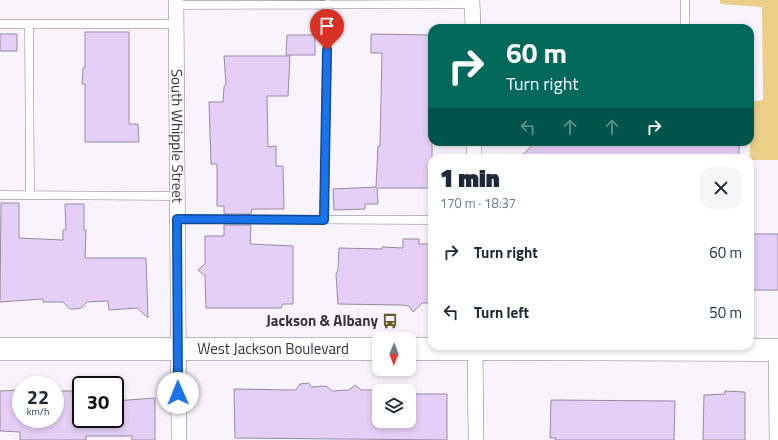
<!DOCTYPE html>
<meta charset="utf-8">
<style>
:root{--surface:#fff;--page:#f6f6f7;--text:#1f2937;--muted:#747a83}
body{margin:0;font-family:"Titillium Web",sans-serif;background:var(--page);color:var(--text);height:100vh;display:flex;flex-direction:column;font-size:15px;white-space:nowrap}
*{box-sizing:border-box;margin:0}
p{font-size:13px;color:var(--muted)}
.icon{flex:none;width:22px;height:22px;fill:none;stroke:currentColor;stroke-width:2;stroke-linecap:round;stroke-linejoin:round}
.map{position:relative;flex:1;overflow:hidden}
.side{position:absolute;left:428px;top:154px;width:326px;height:196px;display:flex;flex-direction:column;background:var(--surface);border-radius:12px;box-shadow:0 2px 6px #0003}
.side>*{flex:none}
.guide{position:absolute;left:428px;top:24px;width:326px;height:122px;border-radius:12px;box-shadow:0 2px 6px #0003;background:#00695c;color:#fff;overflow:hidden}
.needle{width:26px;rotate:181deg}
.fabs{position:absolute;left:372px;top:332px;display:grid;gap:8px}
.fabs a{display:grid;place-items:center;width:44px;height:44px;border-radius:8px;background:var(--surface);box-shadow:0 2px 6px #0003;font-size:20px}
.speed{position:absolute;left:12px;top:376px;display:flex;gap:8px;font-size:20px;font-weight:700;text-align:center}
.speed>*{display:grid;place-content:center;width:52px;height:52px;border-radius:50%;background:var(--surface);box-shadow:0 2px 6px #0003;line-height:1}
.speed small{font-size:10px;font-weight:400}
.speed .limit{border:2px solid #111;border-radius:6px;background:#fff;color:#111}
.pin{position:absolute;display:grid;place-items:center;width:34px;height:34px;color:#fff;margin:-41px -17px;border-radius:50% 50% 50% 0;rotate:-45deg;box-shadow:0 0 4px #0007}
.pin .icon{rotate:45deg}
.me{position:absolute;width:44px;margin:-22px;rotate:359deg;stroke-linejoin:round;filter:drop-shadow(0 0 3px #0008)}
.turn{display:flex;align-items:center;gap:14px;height:84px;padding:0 12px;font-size:18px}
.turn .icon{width:52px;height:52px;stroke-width:2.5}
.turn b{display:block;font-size:28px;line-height:34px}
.lanes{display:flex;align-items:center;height:38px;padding:0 12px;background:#0003;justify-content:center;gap:20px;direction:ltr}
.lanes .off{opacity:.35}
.round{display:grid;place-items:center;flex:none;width:42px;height:42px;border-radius:12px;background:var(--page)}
.overview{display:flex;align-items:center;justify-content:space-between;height:68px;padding:0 12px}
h1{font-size:24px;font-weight:800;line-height:30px}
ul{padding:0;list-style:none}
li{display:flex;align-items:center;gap:12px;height:60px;padding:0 12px}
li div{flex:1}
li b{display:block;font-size:15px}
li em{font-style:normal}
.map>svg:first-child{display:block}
.green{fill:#ebcf88}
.building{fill:#e6cff6;stroke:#978ba0}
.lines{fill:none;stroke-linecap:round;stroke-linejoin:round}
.lane-casing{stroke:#867a8e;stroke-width:9}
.street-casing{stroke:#867a8e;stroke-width:16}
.secondary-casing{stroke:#867a8e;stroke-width:23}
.lane{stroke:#fff;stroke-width:8}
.street{stroke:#fff;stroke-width:15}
.secondary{stroke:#fff;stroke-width:22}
.route-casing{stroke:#114b97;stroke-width:10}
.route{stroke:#1a73e8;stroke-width:7}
.labels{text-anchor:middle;stroke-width:3;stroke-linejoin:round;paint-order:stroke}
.street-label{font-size:15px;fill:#36313a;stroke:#f8f3fc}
.poi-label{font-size:15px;font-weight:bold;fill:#36313a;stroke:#f8f3fc;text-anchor:end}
</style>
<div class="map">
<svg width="778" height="440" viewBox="0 0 778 440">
<rect width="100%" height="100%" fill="#f8f3fc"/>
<path class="green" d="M720,0H778V160H750V102L763,100L762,7L720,4Z"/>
<path class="building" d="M85,32H129V124H138L139,142H85V84H82L83,68H85Z
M0,34H17V51H0Z
M371,34L432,35V188H377L378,204H365V209L334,210L333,189L376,187L378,146H380L382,53H371Z
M287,35H315V55H286Z
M224,56H290L288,96H267L268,147L276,146V166H283L284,209H252L251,214H224V206H217V164H211L209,102H223L224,87L226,84Z
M536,142H739V158H519Z
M1,203H19V238L63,240V230H66L65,204H84V230H86L85,258H146L148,318L137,308L109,310L108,301L87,302L81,308L76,309H70L63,302H43V299L0,302Z
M224,225H251L250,244L293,246V304H283L281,308H206L205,276L198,270L205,264V236H224Z
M750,234H778V290H750Z
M403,239H419V244H432V303H422L413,312L409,306L401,305L338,304L336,274L338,270L339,248L382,249V247L403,248Z
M309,383L311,387L326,386L332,391L349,390L355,385L361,390H379V421H409V394H447V440L235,438L234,389L296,390L300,384Z
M21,390V419H55V391H81V419H115V401L155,398V440H132V436H86V440H20V432L0,431V391Z
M725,391L745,392V440H703L704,395L725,394Z
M551,400L675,401L674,440H555L556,438H550Z"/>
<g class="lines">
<defs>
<path id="lane" d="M176,5L472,4
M0,24H176
M29,24L30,195
M685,28V0
M0,195L177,196
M177,219L432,220
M324,220L328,4"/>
<g id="street">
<path id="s1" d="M176,0L179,440"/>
<path d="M472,0L473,28"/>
<path d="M474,142V158"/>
<path d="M475,346L476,440"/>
<path d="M776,350L777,440"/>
</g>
<g id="secondary">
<path id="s2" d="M0,349H379"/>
<path d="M409,349L778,350"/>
</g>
</defs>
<use href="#lane" class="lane-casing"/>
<use href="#street" class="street-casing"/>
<use href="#secondary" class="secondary-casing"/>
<use href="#lane" class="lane"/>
<use href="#street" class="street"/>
<use href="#secondary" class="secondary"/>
</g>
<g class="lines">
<defs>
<path id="route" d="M178,393L177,219L324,220L327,50"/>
</defs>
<use href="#route" class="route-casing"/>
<use href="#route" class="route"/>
</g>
<defs>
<symbol id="bus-bare" viewBox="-9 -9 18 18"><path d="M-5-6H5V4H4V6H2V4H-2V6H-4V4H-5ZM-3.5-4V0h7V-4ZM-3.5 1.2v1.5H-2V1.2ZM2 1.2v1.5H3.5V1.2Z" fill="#6b5927" stroke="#f8f3fc" stroke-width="2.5" paint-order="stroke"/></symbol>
</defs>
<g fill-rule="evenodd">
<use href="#bus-bare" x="379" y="310" width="22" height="22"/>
</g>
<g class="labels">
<g class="street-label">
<text dy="5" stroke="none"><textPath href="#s1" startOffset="136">South Whipple Street</textPath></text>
<text dy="5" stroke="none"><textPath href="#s2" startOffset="273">West Jackson Boulevard</textPath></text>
</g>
<g class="poi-label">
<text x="378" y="326">Jackson &amp; Albany</text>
</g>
</g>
</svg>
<div class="fabs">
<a><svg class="needle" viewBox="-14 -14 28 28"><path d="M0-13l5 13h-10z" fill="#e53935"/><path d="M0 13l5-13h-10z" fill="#747a83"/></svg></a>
<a><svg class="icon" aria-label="layers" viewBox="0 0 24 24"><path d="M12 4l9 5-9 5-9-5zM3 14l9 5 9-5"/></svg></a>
</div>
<div class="speed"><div>22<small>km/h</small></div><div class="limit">30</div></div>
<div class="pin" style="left:327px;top:50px;background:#d93025"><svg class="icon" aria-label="arrive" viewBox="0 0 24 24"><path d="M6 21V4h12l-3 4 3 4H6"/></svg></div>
<svg class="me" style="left:178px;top:393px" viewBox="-20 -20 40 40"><circle r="19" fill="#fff"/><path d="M0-13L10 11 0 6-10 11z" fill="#1a73e8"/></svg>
<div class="guide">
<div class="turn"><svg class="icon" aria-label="right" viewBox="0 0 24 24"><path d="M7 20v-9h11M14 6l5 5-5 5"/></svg><div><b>60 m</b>Turn right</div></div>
<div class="lanes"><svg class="icon off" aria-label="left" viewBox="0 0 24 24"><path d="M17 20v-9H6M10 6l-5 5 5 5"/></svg><svg class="icon off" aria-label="ahead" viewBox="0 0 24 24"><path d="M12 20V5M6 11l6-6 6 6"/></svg><svg class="icon off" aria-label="ahead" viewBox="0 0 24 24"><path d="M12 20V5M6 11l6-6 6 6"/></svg><svg class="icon" aria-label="right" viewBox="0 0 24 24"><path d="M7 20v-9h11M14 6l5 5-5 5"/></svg></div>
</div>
<section class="side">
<div class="overview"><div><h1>1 min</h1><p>170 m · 18:37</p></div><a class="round"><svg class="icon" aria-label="close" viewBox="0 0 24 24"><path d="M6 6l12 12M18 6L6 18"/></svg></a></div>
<ul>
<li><svg class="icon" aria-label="right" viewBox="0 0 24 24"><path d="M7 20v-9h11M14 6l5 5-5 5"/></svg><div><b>Turn right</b></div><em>60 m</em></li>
<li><svg class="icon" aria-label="left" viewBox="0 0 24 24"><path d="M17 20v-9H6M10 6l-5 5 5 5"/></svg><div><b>Turn left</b></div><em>50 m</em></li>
</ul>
</section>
</div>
